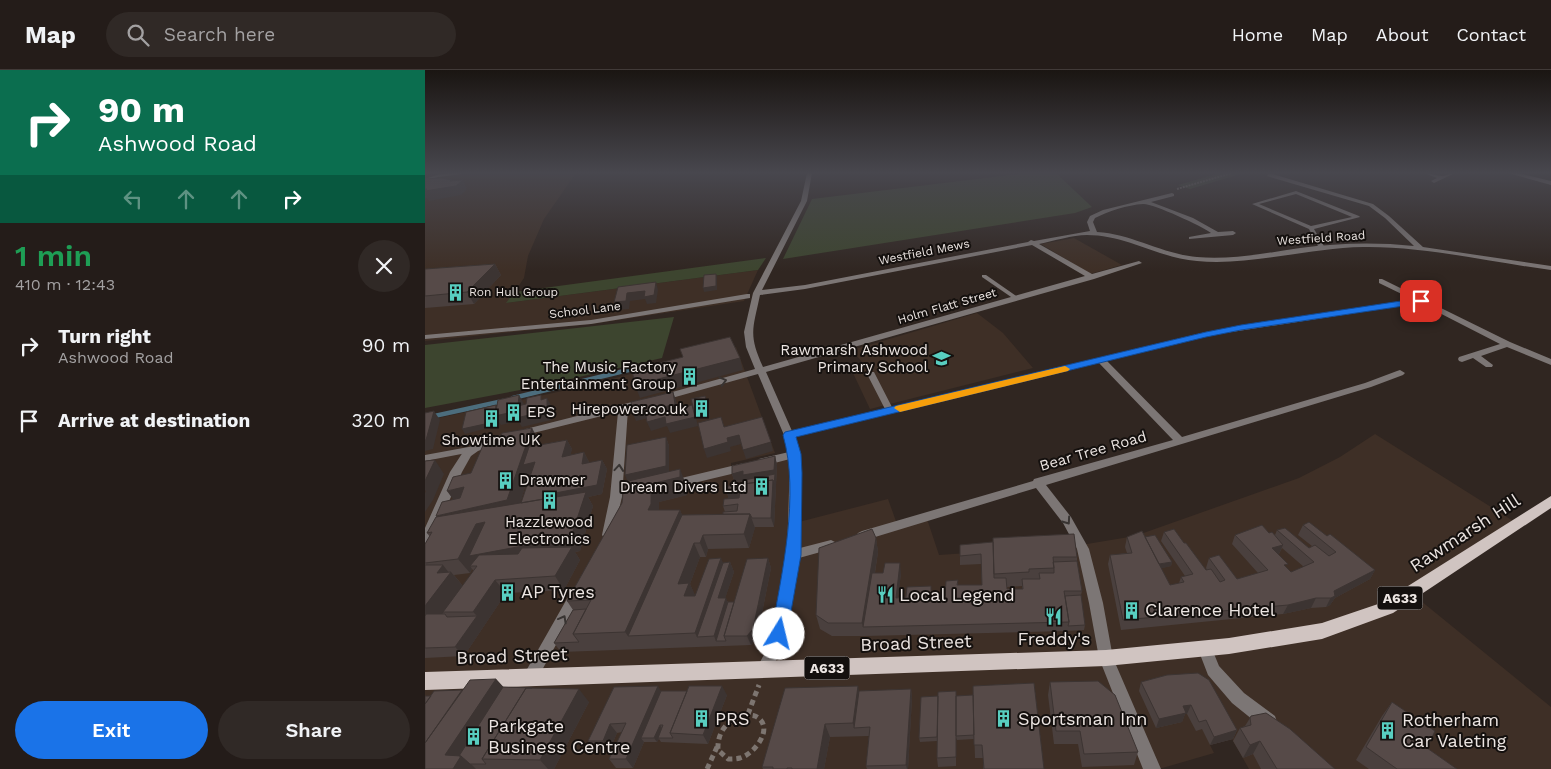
<!DOCTYPE html>
<meta charset="utf-8">
<style>
:root{--surface:#241c19;--page:#302926;--text:#f1f3f6;--muted:#a3a1a2;--line:#413a38;--accent:#1a73e8}
body{margin:0;font-family:"Work Sans",sans-serif;background:var(--page);color:var(--text);height:100vh;display:flex;flex-direction:column;font-size:19px;white-space:nowrap}
*{box-sizing:border-box;margin:0}
p{font-size:16px;color:var(--muted)}
.icon{flex:none;width:28px;height:28px;fill:none;stroke:currentColor;stroke-width:2;stroke-linecap:round;stroke-linejoin:round}
.map{position:relative;flex:1;overflow:hidden}
.side{display:flex;flex-direction:column;background:var(--surface);width:425px}
.side>*{flex:none}
.hud{background:#0b6e4f;color:#fff;overflow:hidden}
.pin{position:absolute;display:grid;place-items:center;width:42px;height:42px;color:#fff;margin:-21px;border-radius:10px;box-shadow:0 2px 8px #0006}
.me{position:absolute;width:55px;margin:-28px;rotate:9deg;stroke-linejoin:round;filter:drop-shadow(0 0 4px #0008)}
.turn{display:flex;align-items:center;gap:18px;height:105px;padding:0 15px;font-size:22px}
.turn .icon{width:65px;height:65px;stroke-width:2.5}
.turn b{display:block;font-size:35px;line-height:42px}
.lanes{display:flex;align-items:center;height:48px;padding:0 15px;background:#0003;justify-content:center;gap:25px;direction:ltr}
.lanes .off{opacity:.35}
.round{display:grid;place-items:center;flex:none;width:52px;height:52px;border-radius:26px;background:var(--page)}
.headline{display:flex;align-items:center;justify-content:space-between;height:85px;padding:0 15px}
h1{font-size:30px;font-weight:600;line-height:38px;color:#1e9e55}
.primary-button{display:flex;gap:10px;margin-top:auto;padding:10px 15px}
.primary-button a{flex:1;height:58px;border-radius:30px;background:var(--accent);color:#fff;font-size:20px;font-weight:600;line-height:58px;text-align:center}
.primary-button a+a{background:var(--page);color:var(--text)}
ul{padding:0;list-style:none}
li{display:flex;align-items:center;gap:15px;height:75px;padding:0 15px}
li div{flex:1}
li b{display:block;font-size:19px}
li em{font-style:normal}
header{display:flex;align-items:center;gap:30px;box-sizing:border-box;height:70px;padding:0 25px;background:var(--surface);border-bottom:1px solid var(--line)}
header strong{font-size:24px}
nav{display:flex;gap:28px;margin-inline-start:auto;font-size:18px}
.search{width:350px;height:45px;background:var(--page);display:flex;align-items:center;gap:12px;box-sizing:border-box;padding:0 18px;border-radius:28px;color:var(--muted);font-size:19px}
main{display:flex;flex:1;min-height:0}
.map>svg:first-child{display:block}
.built{fill:#3e2f26}
.green{fill:#3d452f}
.lines{fill:none;stroke-linecap:round;stroke-linejoin:round}
.stream{stroke:#4c6d7d;stroke-width:4.5}
.path-far1{stroke:#7d7570;stroke-width:2;stroke-dasharray:2 1;stroke-linecap:butt}
.path{stroke:#7d7570;stroke-width:5;stroke-dasharray:5.5 4;stroke-linecap:butt}
.lane{fill:#7c7675;fill-rule:evenodd}
.street{fill:#7c7675;fill-rule:evenodd}
.primary{fill:#d0c4c1;fill-rule:evenodd}
.wall{fill:#4a403e;fill-rule:evenodd}
.shaded-wall{fill:#3c3432}
.building{fill:#564a48;stroke:#3c3432}
.oneway{stroke:#383432}
.route{fill:#1a73e8;stroke:#114b97}
.slow{fill:#f59e0b}
.labels{text-anchor:middle;stroke-width:4;stroke-linejoin:round;paint-order:stroke}
.far-street-label{font-size:12px;fill:#ece5e2;stroke:#14100e}
.far-poi-label{font-size:12px;fill:#ece5e2;stroke:#14100e;text-anchor:start}
.shield{fill:#14100e;stroke:#aba5a2;stroke-width:1}
.shield-label{font-size:14px;font-weight:bold;fill:#ece5e2}
.poi-label{font-size:15px;fill:#ece5e2;stroke:#14100e;text-anchor:end}
.street-label{font-size:15px;fill:#ece5e2;stroke:#14100e}
.near-street-label{font-size:18px;fill:#ece5e2;stroke:#14100e}
.near-poi-label{font-size:18px;fill:#ece5e2;stroke:#14100e;text-anchor:start}
</style>
<header>
<strong>Map</strong>
<div class="search"><svg class="icon" aria-label="search" viewBox="0 0 24 24"><circle cx="10" cy="10" r="6"/><path d="M15 15l6 6"/></svg>Search here</div>
<nav><a>Home</a><a>Map</a><a>About</a><a>Contact</a></nav>
</header>
<main>
<section class="side">
<div class="hud">
<div class="turn"><svg class="icon" aria-label="right" viewBox="0 0 24 24"><path d="M7 20v-9h11M14 6l5 5-5 5"/></svg><div><b>90 m</b>Ashwood Road</div></div>
<div class="lanes"><svg class="icon off" aria-label="left" viewBox="0 0 24 24"><path d="M17 20v-9H6M10 6l-5 5 5 5"/></svg><svg class="icon off" aria-label="ahead" viewBox="0 0 24 24"><path d="M12 20V5M6 11l6-6 6 6"/></svg><svg class="icon off" aria-label="ahead" viewBox="0 0 24 24"><path d="M12 20V5M6 11l6-6 6 6"/></svg><svg class="icon" aria-label="right" viewBox="0 0 24 24"><path d="M7 20v-9h11M14 6l5 5-5 5"/></svg></div>
</div>
<div class="headline"><div><h1>1 min</h1><p>410 m · 12:43</p></div><a class="round"><svg class="icon" aria-label="close" viewBox="0 0 24 24"><path d="M6 6l12 12M18 6L6 18"/></svg></a></div>
<ul>
<li><svg class="icon" aria-label="right" viewBox="0 0 24 24"><path d="M7 20v-9h11M14 6l5 5-5 5"/></svg><div><b>Turn right</b><p>Ashwood Road</p></div><em>90 m</em></li>
<li><svg class="icon" aria-label="arrive" viewBox="0 0 24 24"><path d="M6 21V4h12l-3 4 3 4H6"/></svg><div><b>Arrive at destination</b></div><em>320 m</em></li>
</ul>
<div class="primary-button"><a>Exit</a><a>Share</a></div>
</section>
<div class="map">
<svg width="1126" height="699" viewBox="0 0 1126 699">
<rect width="100%" height="100%" fill="#302621"/>
<path class="built" d="M0,103H151L119,149L103,186L99,208L82,233L333,200L319,231L167,254L0,271Z
M649,168L697,195L665,204L616,174Z
M552,243L578,263L608,298L445,339L428,303L441,297L427,280Z
M311,277L350,383L306,393V400L370,384V453L463,429L472,454L501,446L514,485L656,475L710,466L874,408L915,387L950,364L1093,454L985,522L1126,637V699H824L807,669L785,675L789,683L734,699H0V351L151,318Z"/>
<path class="green" d="M602,103H631L667,137L650,143L358,189L387,129Z
M795,103H819L765,119L753,115Z
M341,188L333,200L81,233L89,222Z
M249,247L237,288L106,318L0,338V275Z"/>
<g class="lines">
<path class="stream" d="M88,328L224,295
M0,348L78,331"/>
<path class="path-far1" d="M752,119L807,103"/>
<path class="path" d="M318,644C321,645 327,645 330,646C351,656 330,684 315,688C311,689 307,689 303,689L293,680C292,662 302,651 318,644Z
M323,644L334,615
M282,699L292,677"/>
<path class="lane" d="M24,103H44L13,107L0,111V109L12,105Z
M871,121L934,146L935,147L889,159L900,178L897,180L894,178L884,159L827,134ZM871,124L927,147L886,156L834,134Z
M557,205H561L594,228L593,229H589L557,207Z
M443,302H449L450,304L469,341L468,343H462L461,341L442,304Z
M49,376L52,377L54,379L52,381L0,391V385Z"/>
<path class="street" d="M382,103H387L382,131L337,220L380,215L603,172L606,170L609,171L665,161L662,152L665,146L678,140L747,123L749,124V126L726,132L768,148L793,162L808,161L811,163L808,165L764,169V167L786,163C777,156 727,133 718,134C702,135 684,141 670,148L668,152L672,162C707,164 737,184 772,187C806,190 842,183 875,178C913,173 951,172 989,176L960,148L944,136L842,106L844,103L948,134L964,146L998,177L1126,196V200C1064,192 1000,176 938,177C884,178 825,196 772,191C734,188 701,165 662,165C647,165 629,171 614,174L667,204L714,191L717,193L669,209L341,302L367,361L781,262L989,230L954,213V209H957L1085,272L1126,289V295L1082,277L1056,286L1068,295L1067,297H1061L1048,288L1037,292L1034,291L1033,289L1034,287L1075,274L995,233L781,266L682,291L757,367L940,313L972,301L975,300L980,303L978,305L946,317L621,415L646,447L664,479L678,533L688,588L736,699H718L674,588L664,533L652,479L638,453L611,418L437,471L433,469L431,466L433,463L437,461L608,411L609,409L748,370L674,293L370,367C381,402 376,442 375,478L406,470L410,472L412,475L410,478L374,488L359,574L344,605L339,607L334,605L331,600L345,573L362,485L365,389L338,396L334,395L333,392L334,389L364,382L359,365L333,304L236,331L231,328L233,326L330,299L321,277L319,262L328,223L376,131ZM607,175L660,206L338,297C323,264 328,259 335,225L380,219Z
M999,103C1004,103 1013,106 1017,106C1021,106 1025,103 1030,103L1009,113L1006,111L1012,108Z
M1083,103H1093L1126,111V115Z
M322,224H325V228L166,254L0,269V265L166,250Z
M219,329L224,332L222,334L203,339L197,427L187,468L183,470L179,468L177,465L185,427L193,342L80,370L53,381L46,386L37,402L6,472L4,475L0,477V458L25,402L38,382L45,377L73,366Z
M319,393L323,394L324,397L323,400L248,418L244,417L242,414L244,411L248,410Z
M152,518L157,520L159,524L111,611L106,613L101,611L98,606L101,601L147,520Z
M780,572L785,574L794,596L819,623L850,646L852,652L850,658L844,660L838,658L807,633L783,605L773,579L775,574Z"/>
<path class="primary" d="M1126,426V438L968,543L897,569L804,584L681,596L0,620V602L681,580L804,568L897,553L956,533Z"/>
</g>
<path class="wall" d="M70,194L76,205L49,234L0,238V199Z
M241,367L244,376V401L262,417V425L234,432V440H255L257,445L298,444L300,442L298,436L304,429L302,423L319,414V411L310,413L307,404L350,386L352,395L349,457H330L324,478L283,479L281,487H275L265,514L270,526L298,493L305,492L309,502L300,528L303,532H309L343,488L346,498L332,568L326,575L136,582L129,573L148,540L142,531L197,433L203,412Z
M142,370L147,379L145,385L159,382L164,392V393L177,390L182,399L177,424L163,427L168,436L155,481L150,482L155,490L139,520L81,523L39,586L0,588V474L5,467L2,463L28,430L46,403L114,371L113,375ZM106,403L96,433H95L104,404ZM47,499L49,501L38,516L29,505L45,503Z
M878,455L902,466L950,500L945,509L910,528L905,535L901,537L886,538L858,544L696,560L683,494L685,485L702,483L700,477L702,467H720L747,492L746,496L736,498L745,515L754,513L756,507L760,506L736,471L739,462L759,473L781,500H782L781,498L784,488L812,509L833,503L807,474L810,465L844,463L850,465L852,460L884,478L887,476L873,465ZM857,478L879,497L866,502L861,497L853,485L854,484Z
M451,468L453,482L450,503H476L473,527L520,526L533,510V515H557L556,494L535,495V475L652,487V491L657,521L656,525L660,555L659,560L642,561L440,566H407L395,559L391,545ZM597,516V519H582V517Z
M742,605L812,660L808,669L785,675L777,659L771,661L762,644H760L757,652L731,658L714,621L716,612Z
M71,609L78,617L164,632L129,699H0L6,626L37,620Z
M625,612L713,682L709,695L657,697L653,674H629L623,625Z
M609,613L619,699H558V688H550L548,629L549,669L532,670L531,668V696L513,697L512,688V671L495,672L494,668L496,627L513,626V622L531,621V626L548,625V616Z
M189,617L236,621L302,625L283,674L236,672L234,669L232,672H219L208,698H191L184,689L197,662L192,663L185,679L170,680L163,671Z
M486,619L487,628L483,699H442L441,696L444,666L405,667L399,699H338L337,697L434,621Z
M967,632L1002,678L1032,699H944L931,690L957,646Z
M825,648L910,699H836L828,684L818,688L808,671L815,658L820,656Z"/>
<path class="shaded-wall" d="M27,110L31,116L38,110L42,119L36,125L4,131L2,128H0V119Z
M70,194L76,205L49,234L42,222Z
M291,204L292,207V220L279,222L278,218Z
M231,212L233,220L231,233L222,234L220,229L205,231L204,239L192,240L189,232L202,223L220,221Z
M315,288L318,300L215,328L210,315Z
M248,322L251,330L254,343L240,342L239,337Z
M94,325L99,334L98,345L93,336Z
M122,328L127,337L126,350L97,357L93,351L76,355L72,350L71,356L40,364L37,359L71,335L73,346Z
M281,330L285,345L271,348L273,356L245,363L242,356L226,361L222,352Z
M220,339L224,348L211,351L207,342Z
M9,341L15,350L8,379L0,381V370Z
M107,358L114,371L107,393L110,392L115,402L104,404L92,444L21,460L11,446L82,430Z
M314,365L316,374L305,377L306,381L282,388L279,379L302,368Z
M241,367L244,376V405L204,415L200,405Z
M142,370L147,379L143,396L137,387Z
M346,372L348,381L321,389L318,380Z
M159,382L164,392L161,404L157,394Z
M350,386L352,395L349,457L346,448L318,431L305,433L302,423L350,409L319,411L310,413L307,404Z
M10,390L19,404L8,430L0,420V411Z
M177,390L182,399L177,424L163,427L168,436L155,481L150,482L155,490L139,520L130,506L49,493L45,496L47,499L45,503L33,489L51,454L102,445L120,425Z
M255,399L262,417V425L234,432V453L223,440L226,414Z
M39,417L32,435L22,421Z
M1,421L8,430L0,442V423Z
M255,440L263,458L203,566L200,562Z
M325,444L330,458L324,478L319,464Z
M278,465L283,479L281,487L275,473Z
M451,468L453,482L441,557H438L437,553Z
M269,473L275,487L265,514L271,527L266,540L253,514Z
M858,475L854,484L843,488L847,478Z
M296,488L302,502L305,492L309,502L297,538L272,567L270,563Z
M343,488L346,498L332,568L326,575L322,566Z
M747,492L746,496L730,500L731,495Z
M475,493L476,503L472,537L471,528Z
M18,495L25,504L26,502L38,516L0,567V536L12,503Z
M950,500L945,509L910,528L905,535L901,537L909,521Z
M70,510L81,523L39,586L30,577L52,546L48,542Z
M301,528L305,537L291,571L289,566Z
M891,528L886,538L858,544L863,535Z
M71,609L87,626L45,693L51,699H0Z
M233,616L239,626L216,668L212,663Z
M297,616L302,625L283,674L278,665Z
M433,616L436,630L429,658L428,653Z
M154,619L164,632L129,699H123L115,690Z
M486,619L487,628L483,699H482L481,695Z
M766,635L762,644H760L757,652L731,658L734,649L758,636Z
M185,654L192,663L185,679L178,671Z
M400,654L405,667L399,699H392Z
M235,655L238,660L233,668L234,669L232,672L229,668Z
M812,660L808,669L785,675L789,667Z
M212,663L219,672L208,698L201,689Z
M835,671L828,684L818,688L825,675Z"/>
<path class="building" d="M16,108L27,110L25,111L38,110L31,116L0,121L2,119H0V109Z
M70,194L42,222L0,226V199Z
M291,204V216L278,218L279,205Z
M231,212L229,225L219,227L220,221L202,223L201,231L189,232L193,217Z
M305,267L315,288L210,315L207,300L258,287L255,279Z
M248,322L250,334L239,337L240,342L267,335L270,347L241,354L240,347L222,352L220,339L207,342L206,332Z
M94,325L93,336L101,334L102,328L116,325V330L122,328V341L91,348L92,341L70,346L73,330Z
M280,326L284,340L270,344L266,329Z
M71,335L69,352L37,359L41,342Z
M9,341L1,370H0V343Z
M296,347L299,357L337,347L346,372L318,380L314,365L302,368L303,372L279,379L273,353Z
M107,358L82,430L11,446L17,432L35,428L39,417L22,421L28,407L46,403L59,373L74,370L77,363Z
M241,367V396L200,405L202,375Z
M142,370L137,387L159,382L157,394L177,390L172,415L120,425L119,429L96,433L110,392L98,395L104,377Z
M350,386L349,400L318,405V401L307,404V396Z
M10,390L0,411V391Z
M255,399V407L226,414V434L223,440H255L200,562L148,564L166,530L142,531L197,433L199,412Z
M350,404L349,415L348,410L319,414V410Z
M348,410L346,448H327L325,444H298V442L312,441L313,434L298,436L299,429L314,428L315,421L302,423L303,416Z
M161,422L146,467L44,486L60,452L51,454L33,489L0,493V474L7,462L2,463L11,447Z
M325,444L319,464L278,465L275,473H269L253,514L264,513L259,526H270L284,489L296,488L270,563L203,566L257,445Z
M884,452L902,466L905,464L950,500L909,521L910,526L906,528H891L863,535L698,550L685,485L707,483L702,467L717,461L745,515L759,512L756,507L768,504L739,462L749,459L759,473H761L781,500L786,499L795,512L800,510L784,488L794,485L812,509L843,500L810,465L837,455L844,463L847,462L858,475L847,478L863,494L859,495L866,502L889,492L852,460L860,458L884,478L890,475L904,486L911,482L878,455Z
M447,459L451,468L437,553H403L391,545L394,478Z
M649,464L652,487H628L629,498L604,499V502L569,504L568,468Z
M730,465L747,492L734,494L720,467Z
M568,472L569,508H581L582,519H598L597,509H615L614,503H629V498L628,492L652,491L657,521H639L644,552L438,557L447,503H458L460,493H475L471,528L481,527L482,517L506,516V527L520,526L521,511L533,510L532,515H557L556,484L535,486V475Z
M147,477L130,506L70,510L48,542H18L52,496H45L54,485L93,484L97,478Z
M343,488L328,559L322,566H299L322,489Z
M305,492L293,528H301L289,566L272,567L298,493Z
M0,495H18L12,503L26,502L0,536Z
M656,525L660,555L643,556L644,552L640,526Z
M303,532H309L299,566L301,571H291Z
M161,539L148,564L154,572L129,573L148,540Z
M1,544H20L22,547L52,546L30,577L0,578V546Z
M773,603L784,610L812,660L789,667L781,650L774,652L766,635L758,636L761,643L734,649L716,612L742,605Z
M71,609L20,685L36,686L28,699H0V673L45,610Z
M673,611L690,625L713,682L659,684L655,661H631L625,612Z
M609,613L619,699H559L557,675H549L548,616Z
M233,616L201,689H184L201,653L185,654L178,671H163L189,617Z
M264,616H297L278,665L245,663Z
M433,616L428,653L400,654L392,699H367V698H362V699H348V697H337L360,618Z
M78,617L107,618H101L57,689L61,694H45L36,686H34Z
M101,618L154,619L115,690L57,689Z
M486,619L481,695L441,696L445,657L429,658L434,621Z
M37,620L0,673V634L9,621Z
M236,621H262L245,663L248,668H233L238,655H235L229,668H216Z
M531,621V687L512,688L513,622Z
M548,625L549,665L531,666V626Z
M0,626H6L0,634Z
M513,626L512,667L494,668L496,627Z
M967,632L1010,661L1002,678L1032,699H972L941,677Z
M841,643L865,659L910,699H852L835,671L825,675L815,658L826,655L825,648L826,646Z"/>
<defs><path id="oneway-chevron" d="M-2-3.5L2.5 0L-2 3.5" fill="none" stroke-width="1.6" stroke-linecap="round" stroke-linejoin="round" transform="scale(1.25)"/></defs>
<g class="oneway">
<use href="#oneway-chevron" transform="translate(298 311) rotate(-15)"/>
<use href="#oneway-chevron" transform="translate(194 398) rotate(-85)"/>
<use href="#oneway-chevron" transform="translate(642 451) rotate(55)"/>
<use href="#oneway-chevron" transform="translate(138 549) rotate(-61)"/>
</g>
<linearGradient id="sky" x2="0" y2="1"><stop stop-color="#1a1512"/><stop offset="0.51" stop-color="#48474e"/><stop offset="1" stop-color="#48474e" stop-opacity="0"/></linearGradient>
<rect width="1126" height="201" fill="url(#sky)"/>
<path class="route" d="M996,228L999,229V233L816,260L781,267L371,367L376,384L377,403L376,485L362,564L360,569L354,571L348,569L346,564C357,503 375,425 358,365L360,362L781,262L816,255Z"/>
<path class="slow" d="M640,296L645,299L643,301L475,342L469,338L471,336Z"/>
<defs>
<symbol id="building-bare" viewBox="-9 -9 18 18"><path d="M-4-6H4V6H1V3H-1V6H-4ZM-2.5-4.3h1.7v1.8h-1.7ZM.8-4.3h1.7v1.8H.8ZM-2.5-1h1.7V.8h-1.7ZM.8-1h1.7V.8H.8Z" fill="#58cec0" stroke="#14100e" stroke-width="2.5" paint-order="stroke"/></symbol>
<symbol id="school-bare" viewBox="-9 -9 18 18"><path d="M0-5L7-2L0 1L-7-2ZM-4 1L0 2.5L4 1V4Q0 6-4 4Z" fill="#58cec0" stroke="#14100e" stroke-width="2.5" paint-order="stroke"/></symbol>
<symbol id="restaurant-bare" viewBox="-9 -9 18 18"><path d="M-5-6h1v4h1v-4h1v4h1v-4h1v5L-1.5 .5V6h-2V.5L-5-1ZM5-6V6H3V1.5H1.5Q1.5-4 5-6Z" fill="#58cec0" stroke="#14100e" stroke-width="2.5" paint-order="stroke"/></symbol>
</defs>
<g fill-rule="evenodd">
<use href="#building-bare" x="18" y="210" width="25" height="25"/>
<use href="#school-bare" x="504" y="276" width="25" height="25"/>
<use href="#building-bare" x="252" y="294" width="25" height="25"/>
<use href="#building-bare" x="264" y="326" width="25" height="25"/>
<use href="#building-bare" x="76" y="330" width="25" height="25"/>
<use href="#building-bare" x="54" y="336" width="25" height="25"/>
<use href="#building-bare" x="68" y="398" width="25" height="25"/>
<use href="#building-bare" x="324" y="404" width="25" height="25"/>
<use href="#building-bare" x="112" y="418" width="25" height="25"/>
<use href="#building-bare" x="70" y="510" width="25" height="25"/>
<use href="#restaurant-bare" x="448" y="512" width="25" height="25"/>
<use href="#building-bare" x="694" y="528" width="25" height="25"/>
<use href="#restaurant-bare" x="616" y="534" width="25" height="25"/>
<use href="#building-bare" x="264" y="636" width="25" height="25"/>
<use href="#building-bare" x="566" y="636" width="25" height="25"/>
<use href="#building-bare" x="950" y="648" width="25" height="25"/>
<use href="#building-bare" x="36" y="654" width="25" height="25"/>
</g>
<g class="labels">
<g class="far-street-label">
<text transform="translate(896 168) rotate(-4)" y="4">Westfield Road</text>
<text transform="translate(499 182) rotate(-11)" y="4">Westfield Mews</text>
<text transform="translate(522 236) rotate(-16)" y="4">Holm Flatt Street</text>
<text transform="translate(160 240) rotate(-7)" y="4">School Lane</text>
</g>
<g class="far-poi-label">
<text x="44" y="226">Ron Hull Group</text>
</g>
<g class="shield">
<rect x="952.5" y="516.5" width="45" height="23" rx="4"/>
<rect x="379.5" y="586.5" width="45" height="23" rx="4"/>
</g>
<g class="shield-label">
<text x="975" y="533">A633</text>
<text x="402" y="603">A633</text>
</g>
<g class="poi-label">
<text x="503" y="285">Rawmarsh Ashwood<tspan x="503" dy="17">Primary School</tspan></text>
<text x="251" y="302">The Music Factory<tspan x="251" dy="17">Entertainment Group</tspan></text>
<text x="262" y="344">Hirepower.co.uk</text>
<text x="102" y="347" text-anchor="start">EPS</text>
<text x="66" y="375" text-anchor="middle">Showtime UK</text>
<text x="94" y="415" text-anchor="start">Drawmer</text>
<text x="322" y="422">Dream Divers Ltd</text>
<text x="124" y="457" text-anchor="middle">Hazzlewood<tspan x="124" dy="17">Electronics</tspan></text>
</g>
<g class="street-label">
<text transform="translate(668 381) rotate(-16)" y="5">Bear Tree Road</text>
</g>
<g class="near-street-label">
<text transform="translate(1040 463) rotate(-33)" y="6">Rawmarsh Hill</text>
<text transform="translate(491 573) rotate(-2)" y="6">Broad Street</text>
<text transform="translate(87 586) rotate(-2)" y="6">Broad Street</text>
</g>
<g class="near-poi-label">
<text x="96" y="528">AP Tyres</text>
<text x="474" y="531">Local Legend</text>
<text x="720" y="546">Clarence Hotel</text>
<text x="629" y="575" text-anchor="middle">Freddy's</text>
<text x="290" y="655">PRS</text>
<text x="593" y="655">Sportsman Inn</text>
<text x="977" y="656">Rotherham<tspan x="977" dy="21">Car Valeting</tspan></text>
<text x="63" y="662">Parkgate<tspan x="63" dy="21">Business Centre</tspan></text>
</g>
</g>
</svg>
<div class="pin" style="left:996px;top:231px;background:#d93025"><svg class="icon" aria-label="arrive" viewBox="0 0 24 24"><path d="M6 21V4h12l-3 4 3 4H6"/></svg></div>
<svg class="me" style="left:354px;top:564px" viewBox="-20 -20 40 40"><circle r="19" fill="#fff"/><path d="M0-13L10 11 0 6-10 11z" fill="#1a73e8"/></svg>
</div>
</main>
